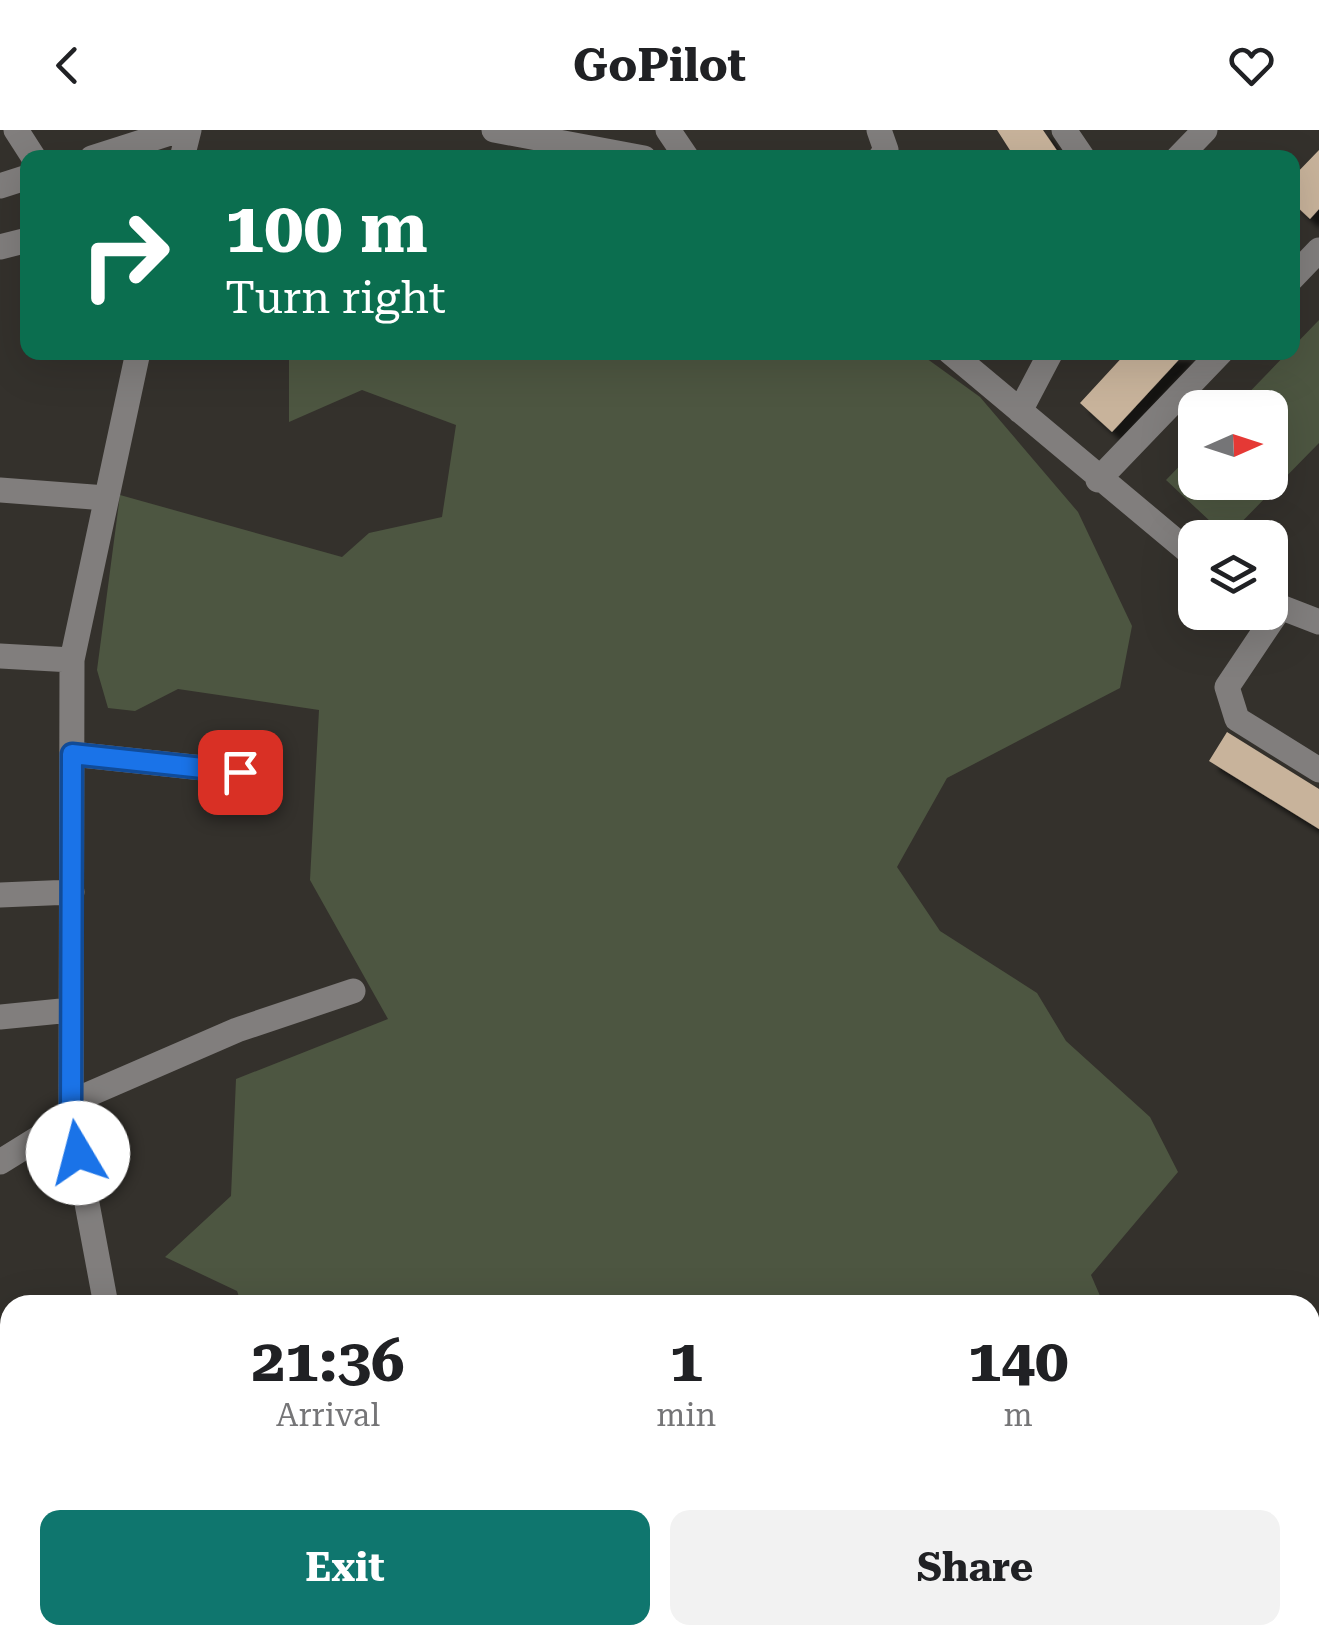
<!DOCTYPE html>
<style>
:root{--surface:#fff;--page:#f2f2f2;--text:#202124;--muted:#757577;--accent:#0f766e}
body{margin:0;font-family:"Roboto Serif",serif;background:var(--page);color:var(--text);height:100vh;display:flex;flex-direction:column;font-size:38px;white-space:nowrap}
*{box-sizing:border-box;margin:0}
p{font-size:32px;color:var(--muted)}
.icon{flex:none;width:55px;height:55px;fill:none;stroke:currentColor;stroke-width:2;stroke-linecap:round;stroke-linejoin:round}
.map{position:relative;flex:1;overflow:hidden}
.details{position:absolute;left:0px;top:1165px;width:1320px;height:350px;display:flex;flex-direction:column;background:var(--surface);border-radius:30px 30px 0 0;box-shadow:0 10px 40px #0002}
.details>*{flex:none}
.guide{position:absolute;left:20px;top:20px;width:1280px;height:210px;border-radius:20px;box-shadow:0 10px 40px #0002;background:#0b6e4f;color:#fff;overflow:hidden}
.needle{width:65px;rotate:87deg}
.controls{position:absolute;left:1178px;top:260px;display:grid;gap:20px}
.controls a{display:grid;place-items:center;width:110px;height:110px;border-radius:20px;background:var(--surface);box-shadow:0 10px 40px #0002;font-size:50px}
.pin{position:absolute;display:grid;place-items:center;width:85px;height:85px;color:#fff;margin:-42px;border-radius:20px;box-shadow:0 5px 15px #0006}
.me{position:absolute;width:110px;margin:-55px;rotate:352deg;stroke-linejoin:round;filter:drop-shadow(0 0 8px #0008)}
.turn{display:flex;align-items:center;gap:35px;height:210px;padding:0 40px;font-size:45px}
.turn .icon{width:130px;height:130px;stroke-width:2.5}
.turn b{display:block;font-size:70px;line-height:85px}
.eta{display:flex;justify-content:space-evenly;align-items:center;height:170px;text-align:center}
.eta b{font-size:60px;font-weight:700;line-height:70px}
.button{display:flex;gap:20px;margin-top:auto;padding:20px 40px}
.button a{flex:1;height:115px;border-radius:20px;background:var(--accent);color:#fff;font-size:40px;font-weight:700;line-height:115px;text-align:center}
.button a+a{background:var(--page);color:var(--text)}
header{display:flex;justify-content:space-between;align-items:center;height:130px;padding:0 40px;background:var(--surface);font-size:45px;font-weight:700}
.map>svg:first-child{display:block}
.green{fill:#4d5641}
.building{fill:#c8b39b;filter:url(#shadow)}
.lines{fill:none;stroke-linecap:round;stroke-linejoin:round}
.minor{stroke:#817e7d;stroke-width:25}
.route-casing{stroke:#114b97;stroke-width:25}
.route{stroke:#1a73e8;stroke-width:18}
</style>
<header><svg class="icon" aria-label="back" viewBox="0 0 24 24"><path d="M15 5l-7 7 7 7"/></svg>GoPilot<svg class="icon" aria-label="heart" viewBox="0 0 24 24"><path d="M12 20l-8-8c-3-5 5-10 8-4 3-6 11-1 8 4z"/></svg></header>
<div class="map">
<svg width="1319" height="1515" viewBox="0 0 1319 1515">
<defs>
<filter id="shadow"><feDropShadow dx="9" dy="9" stdDeviation="2.5" flood-color="#0009"/></filter>
</defs>
<rect width="100%" height="100%" fill="#34312c"/>
<path class="green" d="M1319,190V313L1227,407L1166,350L1195,320V352H1270V278L1235,277Z
M289,223H919L980,267L1078,382L1132,496L1120,558L947,648L897,737L940,801L1037,863L1066,911L1150,987L1178,1042L1091,1145L1104,1175H242L237,1161L165,1127L231,1066L236,949L388,889L310,750L319,580L178,559L135,581L108,578L97,540L120,365L342,427L369,403L442,387L456,295L362,260L289,292Z
M859,1505H1005L1000,1515H857Z"/>
<path class="building" d="M997,0H1043L1062,28H1015Z
M1319,20V79L1310,89L1292,72V48Z
M1127,222H1186L1112,302L1080,273Z
M1227,602L1319,659V699L1209,631Z"/>
<g class="lines">
<path class="minor" d="M16,0L34,28
M494,0L644,28
M668,0L687,28
M879,0L886,20L880,28
M1064,0L1083,28
M92,28L179,0
M182,28L189,0
M1178,28L1205,0
M0,56L28,47
M0,117L28,110
M1292,148L1319,120
M950,222L1195,427
M1020,281L1051,222
M1098,350L1221,222
M0,360L106,368
M1270,473L1319,492
M1280,478L1227,557L1237,589L1319,640
M0,526L72,530
M72,624L240,642
M0,765L72,762
M0,887L71,880
M71,972L237,900L353,861
M0,1032L71,988
M106,1175L71,988L72,530L138,222
M0,1369L10,1368
M1310,1487L1319,1468
M159,1505L161,1515
M355,1505L356,1515
M658,1505L684,1515
M1296,1515L1301,1505"/>
</g>
<g class="lines">
<defs>
<path id="route" d="M78,1023L71,988L72,624L240,642"/>
</defs>
<use href="#route" class="route-casing"/>
<use href="#route" class="route"/>
</g>
</svg>
<div class="controls">
<a><svg class="needle" viewBox="-14 -14 28 28"><path d="M0-13l5 13h-10z" fill="#e53935"/><path d="M0 13l5-13h-10z" fill="#757577"/></svg></a>
<a><svg class="icon" aria-label="layers" viewBox="0 0 24 24"><path d="M12 4l9 5-9 5-9-5zM3 14l9 5 9-5"/></svg></a>
</div>
<div class="pin" style="left:240px;top:642px;background:#d93025"><svg class="icon" aria-label="arrive" viewBox="0 0 24 24"><path d="M6 21V4h12l-3 4 3 4H6"/></svg></div>
<svg class="me" style="left:78px;top:1023px" viewBox="-20 -20 40 40"><circle r="19" fill="#fff"/><path d="M0-13L10 11 0 6-10 11z" fill="#1a73e8"/></svg>
<div class="guide">
<div class="turn"><svg class="icon" aria-label="right" viewBox="0 0 24 24"><path d="M7 20v-9h11M14 6l5 5-5 5"/></svg><div><b>100 m</b>Turn right</div></div>
</div>
<section class="details">
<div class="eta">
<div><b>21:36</b><p>Arrival</p></div>
<div><b>1</b><p>min</p></div>
<div><b>140</b><p>m</p></div>
</div>
<div class="button"><a>Exit</a><a>Share</a></div>
</section>
</div>
